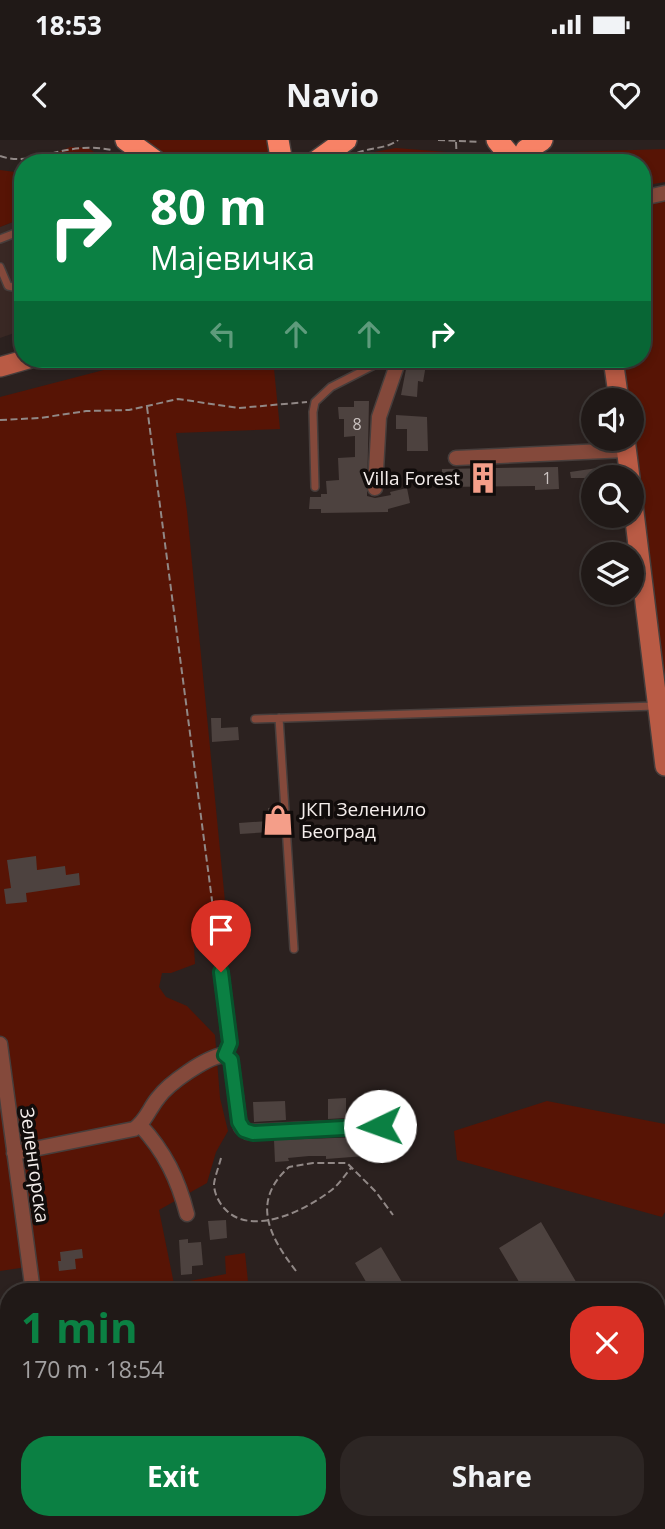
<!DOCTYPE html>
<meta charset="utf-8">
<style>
:root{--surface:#201917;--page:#2d2624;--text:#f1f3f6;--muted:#a2a0a1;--line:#3d3836;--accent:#0b8043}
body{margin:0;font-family:"Open Sans",sans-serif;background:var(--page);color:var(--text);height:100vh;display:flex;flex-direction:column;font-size:26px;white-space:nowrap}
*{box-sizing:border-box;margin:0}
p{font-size:23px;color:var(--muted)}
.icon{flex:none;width:38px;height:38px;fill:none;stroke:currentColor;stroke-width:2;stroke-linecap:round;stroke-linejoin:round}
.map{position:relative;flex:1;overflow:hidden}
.panel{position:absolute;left:0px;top:1143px;width:665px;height:247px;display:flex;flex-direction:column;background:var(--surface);border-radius:28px 28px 0 0;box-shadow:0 4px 10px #0003,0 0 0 2px var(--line)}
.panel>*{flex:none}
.guide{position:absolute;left:14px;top:14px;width:637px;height:214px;border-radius:28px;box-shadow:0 4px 10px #0003,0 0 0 2px var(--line);background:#0b8043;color:#fff;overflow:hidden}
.tools{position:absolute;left:581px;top:248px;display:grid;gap:14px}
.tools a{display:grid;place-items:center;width:63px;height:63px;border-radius:50%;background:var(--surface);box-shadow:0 4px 10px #0003,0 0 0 2px var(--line);font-size:35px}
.pin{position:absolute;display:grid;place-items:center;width:60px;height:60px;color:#fff;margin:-72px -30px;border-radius:50% 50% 50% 0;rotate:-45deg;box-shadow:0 0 7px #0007}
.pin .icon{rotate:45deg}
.me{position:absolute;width:77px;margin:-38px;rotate:267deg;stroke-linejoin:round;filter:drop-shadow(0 0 5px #0008)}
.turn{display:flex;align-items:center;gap:24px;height:147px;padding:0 21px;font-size:32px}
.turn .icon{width:91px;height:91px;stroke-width:2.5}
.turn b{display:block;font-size:49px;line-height:60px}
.lanes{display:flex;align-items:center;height:66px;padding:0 21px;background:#0003;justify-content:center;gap:35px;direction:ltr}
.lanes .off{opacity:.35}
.round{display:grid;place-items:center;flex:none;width:74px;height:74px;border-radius:28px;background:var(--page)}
.overview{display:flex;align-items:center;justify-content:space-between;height:119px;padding:0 21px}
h1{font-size:42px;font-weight:700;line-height:52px;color:var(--accent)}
.cta{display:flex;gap:14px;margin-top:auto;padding:14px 21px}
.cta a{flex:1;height:80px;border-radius:28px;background:var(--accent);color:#fff;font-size:28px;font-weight:700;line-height:80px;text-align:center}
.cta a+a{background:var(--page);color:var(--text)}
.status{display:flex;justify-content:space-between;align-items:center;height:49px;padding:0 35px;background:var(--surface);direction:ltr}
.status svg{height:19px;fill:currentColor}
header{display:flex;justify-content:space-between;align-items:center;height:91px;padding:0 21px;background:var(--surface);font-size:32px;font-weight:700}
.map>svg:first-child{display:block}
.built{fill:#392824}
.green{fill:#571405}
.building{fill:#4d423f}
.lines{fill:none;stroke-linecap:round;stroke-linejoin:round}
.lane-casing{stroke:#473e3c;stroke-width:10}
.street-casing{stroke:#473e3c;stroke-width:17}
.secondary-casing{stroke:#473e3c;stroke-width:22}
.highway-casing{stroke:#473e3c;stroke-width:24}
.path{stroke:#918886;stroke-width:2;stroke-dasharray:7 3.5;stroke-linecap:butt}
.lane{stroke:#84493b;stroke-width:7}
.street{stroke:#84493b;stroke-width:14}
.secondary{stroke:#b95b45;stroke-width:19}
.highway{stroke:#f78266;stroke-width:21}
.route-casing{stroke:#07532c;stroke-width:18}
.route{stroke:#0b8043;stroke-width:12}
.labels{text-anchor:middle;stroke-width:7;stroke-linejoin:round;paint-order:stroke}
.number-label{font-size:16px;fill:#cbc3c1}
.poi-label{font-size:19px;fill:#f5eeec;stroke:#110c0b;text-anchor:end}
.street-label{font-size:19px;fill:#f5eeec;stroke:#110c0b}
</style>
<div class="status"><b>18:53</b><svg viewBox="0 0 49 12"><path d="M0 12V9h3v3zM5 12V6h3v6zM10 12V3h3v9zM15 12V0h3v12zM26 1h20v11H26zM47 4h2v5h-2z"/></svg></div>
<header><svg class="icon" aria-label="back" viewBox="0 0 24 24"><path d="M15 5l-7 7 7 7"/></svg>Navio<svg class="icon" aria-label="heart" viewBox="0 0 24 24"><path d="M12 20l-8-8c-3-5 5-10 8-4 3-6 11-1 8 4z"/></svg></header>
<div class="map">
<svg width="665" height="1389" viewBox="0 0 665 1389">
<rect width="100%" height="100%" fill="#2b211f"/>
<path class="built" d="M23,78V190L0,198V87Z"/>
<path class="green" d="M140,0H271L276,23H169Z
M70,7L88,8L111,23H43L49,16Z
M396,8L497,16L499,23H344L363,14Z
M665,9V42L642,46V23H535L539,13Z
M0,30L23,33V78L0,87Z
M665,53V535L660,530L632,358V261H620L614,219H642V58Z
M146,219H273L280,289L176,293L187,371L227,782L193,790L195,824L171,833H162L159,847L166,857L187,866L215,895L220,958L228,991L216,1012L207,1043L159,1070L174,1144L226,1134L225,1116L245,1113L249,1151H38L34,1126L0,1131V257Z
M547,961L665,984V1072L662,1077L457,1020L454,991Z"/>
<path class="building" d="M408,219H427L423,242L418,241L417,257L401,255Z
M354,261H369L367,356L375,358L391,355L390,352L407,348L410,363L388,369V372L321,373V369H309L310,357H321V354H327L326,341L339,340L338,318L355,317V296L344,297V279H339L338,267H354Z
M396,275L427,277L428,311H407V289H396Z
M611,326L613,338H571L570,332Z
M558,327L559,349L535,350V346L442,347V329Z
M211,578H221V588L238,587L239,600L212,602Z
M279,667L280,695H270V692L240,694L239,683L269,681L268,668Z
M36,716L37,730L65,726L66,735L79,733L80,745L26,753L27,762L6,764L4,749L11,748L7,720Z
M346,958V978L328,979V959Z
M285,961L286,980L254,982L253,962Z
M402,995V1014H382V996Z
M364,997L365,1016L326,1019V1016H309L288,1018L289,1021L275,1022L274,1000Z
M226,1080L227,1098L210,1100L208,1081Z
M541,1082L582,1152H525L499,1108Z
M188,1099V1103L201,1102L203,1125L192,1126V1134L181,1135L179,1100Z
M381,1107L408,1152H372L355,1123Z
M82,1109L83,1118L75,1119L76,1129L59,1131L58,1121H61L60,1112Z"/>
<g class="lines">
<defs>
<path id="lane" d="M0,99L23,90
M0,127L8,146L18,148L23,146
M315,347L313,272L315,262L331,247L386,219
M279,578L294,809
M255,579L656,566
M0,1217L9,1215"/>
<path id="street" d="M642,58L665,53
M456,318L626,310
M375,348L379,277L399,219
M221,832L230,903L225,915
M0,904L33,1152
M140,985C165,1012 178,1039 187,1074
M14,1013L134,989C146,981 149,969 158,958C169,943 205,918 223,915L231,920L239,981L241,987L248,992L406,985
M656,1309L665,1304
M65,1381L66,1389
M296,1381L297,1389
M524,1389L538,1381"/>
<path id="secondary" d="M613,219L619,261
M0,227L28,219
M625,299L630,338
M632,356L665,626"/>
<path id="highway" d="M126,0L158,23
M278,0L282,23
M497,0L507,12L513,23
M314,23L346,0
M521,23L526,10L542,0"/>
</defs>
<use href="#lane" class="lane-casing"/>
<use href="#street" class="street-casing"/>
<use href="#secondary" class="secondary-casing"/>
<use href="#highway" class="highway-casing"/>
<path class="path" d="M438,0L480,2
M456,2L457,23
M357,13C371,7 387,9 398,0
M0,16C35,28 61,0 112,10
M147,267L220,821
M0,280L40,278L86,271L129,270L178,259L239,268L307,262
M221,1018C219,1026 215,1036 214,1044C214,1053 219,1063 225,1069C251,1097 304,1071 329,1052C338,1046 344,1036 351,1028
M296,1131C270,1097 250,1062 289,1027L313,1023H347L376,1052L393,1075"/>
<use href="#lane" class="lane"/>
<use href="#street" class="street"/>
<use href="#secondary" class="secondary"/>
<use href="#highway" class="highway"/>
</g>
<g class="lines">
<defs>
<path id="route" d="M221,832L230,903L225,915L231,920L239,982L244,990L253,993L380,986"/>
</defs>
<use href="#route" class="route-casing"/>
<use href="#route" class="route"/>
</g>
<defs>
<symbol id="building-bare" viewBox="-9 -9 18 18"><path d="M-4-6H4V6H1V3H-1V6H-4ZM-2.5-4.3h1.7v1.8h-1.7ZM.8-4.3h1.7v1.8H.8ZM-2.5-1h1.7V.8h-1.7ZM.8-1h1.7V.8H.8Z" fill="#f49e89" stroke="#110c0b" stroke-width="2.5" paint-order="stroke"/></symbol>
<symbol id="shop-bare" viewBox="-9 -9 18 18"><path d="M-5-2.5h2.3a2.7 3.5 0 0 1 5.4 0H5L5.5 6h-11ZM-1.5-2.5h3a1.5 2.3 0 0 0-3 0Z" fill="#f49e89" stroke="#110c0b" stroke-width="2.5" paint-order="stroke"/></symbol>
</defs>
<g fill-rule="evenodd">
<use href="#building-bare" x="461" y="316" width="44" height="44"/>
<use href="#shop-bare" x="256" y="658" width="44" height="44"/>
</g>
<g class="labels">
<g class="number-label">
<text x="357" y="290">8</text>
<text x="547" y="344">1</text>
</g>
<g class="poi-label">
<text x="460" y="345">Villa Forest</text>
<text x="301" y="676" text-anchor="start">ЈКП Зеленило<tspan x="301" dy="22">Београд</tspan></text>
</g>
<g class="street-label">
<text transform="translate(35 1025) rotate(82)" y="7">Зеленгорска</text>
</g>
</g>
</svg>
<div class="tools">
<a><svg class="icon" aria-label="sound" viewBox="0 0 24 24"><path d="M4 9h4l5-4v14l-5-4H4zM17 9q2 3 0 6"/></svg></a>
<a><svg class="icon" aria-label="search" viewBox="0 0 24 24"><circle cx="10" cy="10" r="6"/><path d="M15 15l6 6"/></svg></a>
<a><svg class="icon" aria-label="layers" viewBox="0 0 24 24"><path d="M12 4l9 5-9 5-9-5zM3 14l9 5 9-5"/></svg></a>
</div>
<div class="pin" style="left:221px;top:832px;background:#d93025"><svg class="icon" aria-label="arrive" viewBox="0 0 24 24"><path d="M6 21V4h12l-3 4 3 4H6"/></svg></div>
<svg class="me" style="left:380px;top:986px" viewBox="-20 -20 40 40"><circle r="19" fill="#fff"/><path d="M0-13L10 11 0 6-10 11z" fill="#0b8043"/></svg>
<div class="guide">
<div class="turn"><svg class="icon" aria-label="right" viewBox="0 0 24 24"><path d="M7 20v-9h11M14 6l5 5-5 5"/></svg><div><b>80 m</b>Мајевичка</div></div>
<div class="lanes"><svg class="icon off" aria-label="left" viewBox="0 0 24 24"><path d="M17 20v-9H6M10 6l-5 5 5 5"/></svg><svg class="icon off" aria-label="ahead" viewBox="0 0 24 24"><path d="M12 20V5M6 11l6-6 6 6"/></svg><svg class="icon off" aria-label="ahead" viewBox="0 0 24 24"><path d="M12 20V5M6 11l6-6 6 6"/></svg><svg class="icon" aria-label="right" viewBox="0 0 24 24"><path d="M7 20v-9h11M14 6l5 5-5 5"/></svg></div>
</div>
<section class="panel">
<div class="overview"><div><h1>1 min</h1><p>170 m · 18:54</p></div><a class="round" style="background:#d93025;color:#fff"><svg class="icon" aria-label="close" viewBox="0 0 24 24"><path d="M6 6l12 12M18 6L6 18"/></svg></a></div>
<div class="cta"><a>Exit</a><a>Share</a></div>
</section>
</div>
